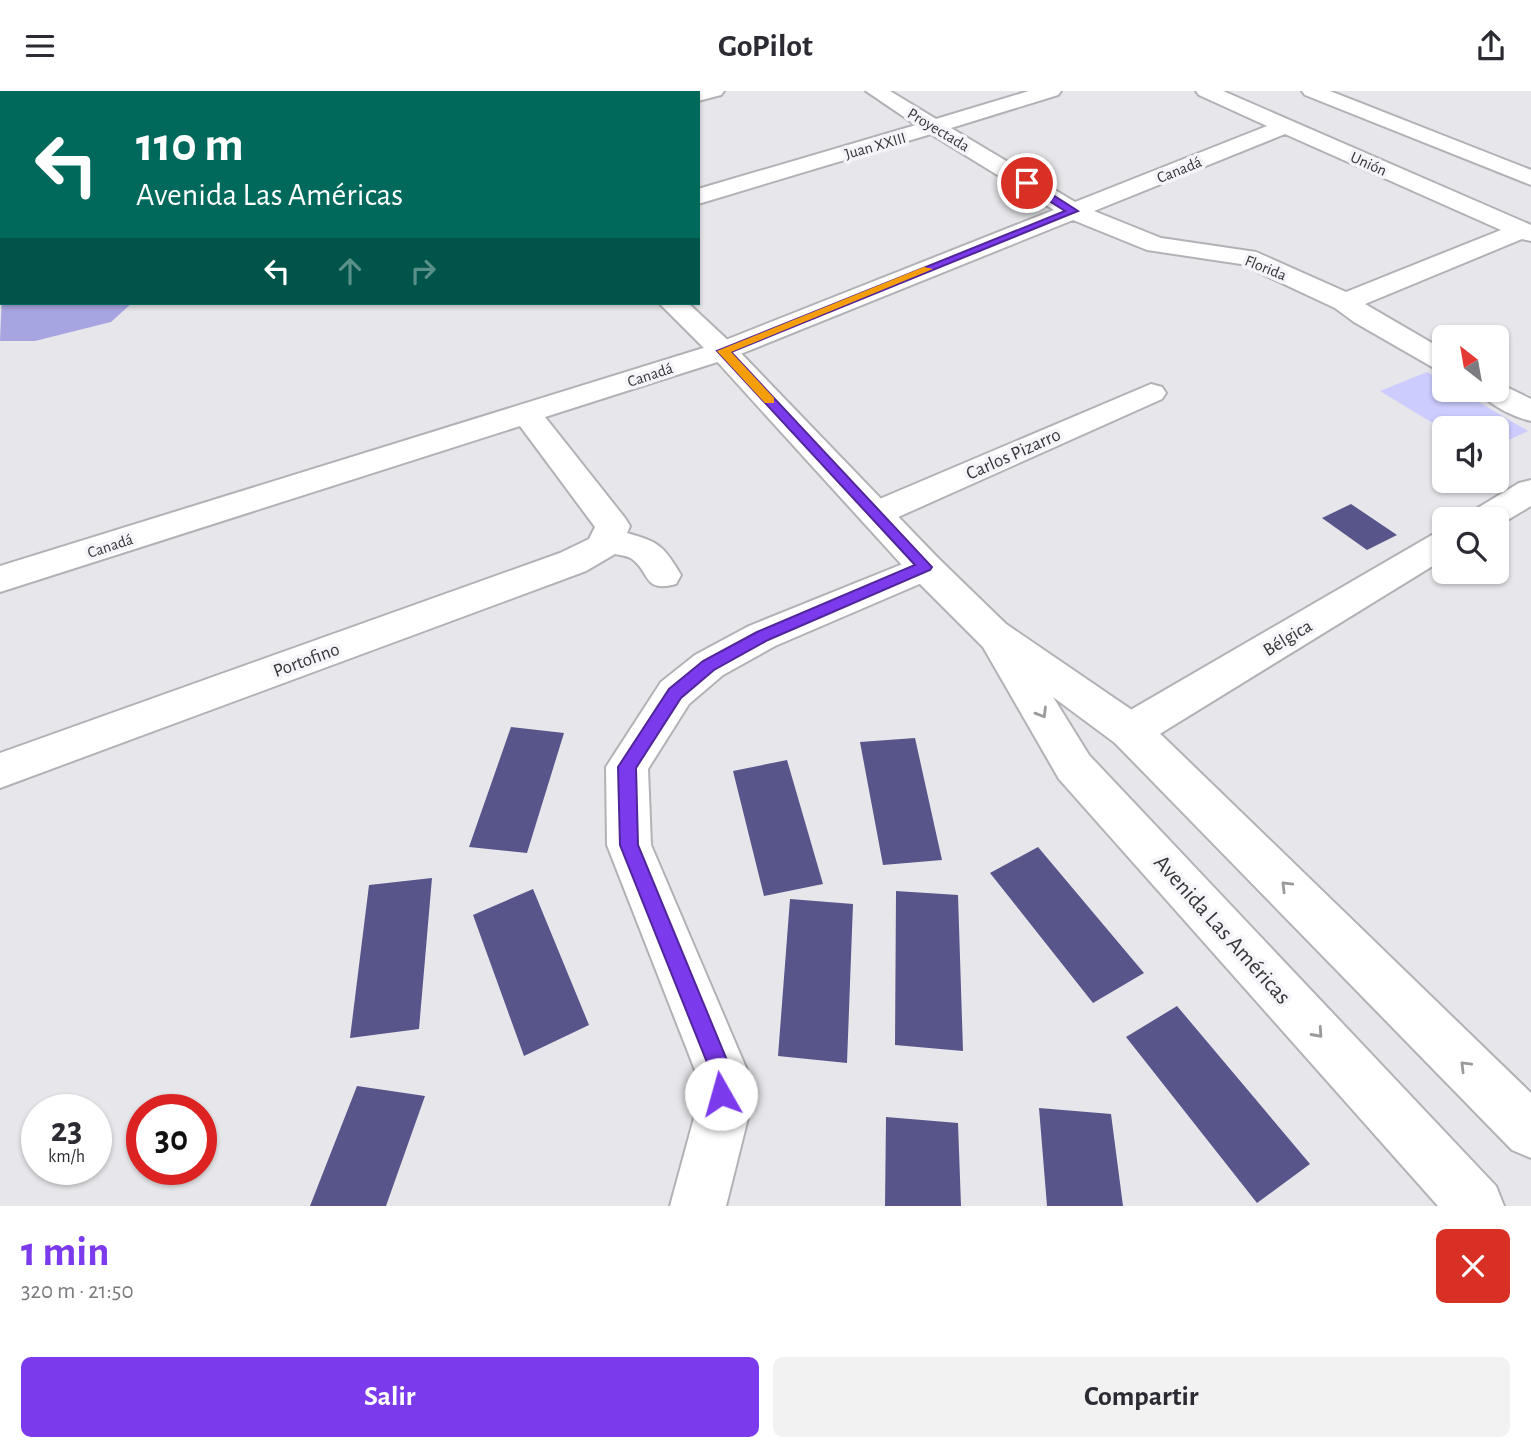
<!DOCTYPE html>
<html lang="es">
<meta charset="utf-8">
<style>
:root{--surface:#fff;--page:#f2f2f3;--text:#2b2b33;--muted:#7c7c81;--accent:#7c3aed}
body{margin:0;font-family:"Alegreya Sans",sans-serif;background:var(--page);color:var(--text);height:100vh;display:flex;flex-direction:column;font-size:26px;white-space:nowrap}
*{box-sizing:border-box;margin:0}
p{font-size:23px;color:var(--muted)}
.icon{flex:none;width:38px;height:38px;fill:none;stroke:currentColor;stroke-width:2;stroke-linecap:round;stroke-linejoin:round}
.map{position:relative;height:1115px;overflow:hidden}
.side{display:flex;flex-direction:column;background:var(--surface);flex:1}
.side>*{flex:none}
.banner{position:absolute;left:0px;top:0px;width:700px;height:214px;box-shadow:0 2px 5px #0004;background:#00695c;color:#fff;overflow:hidden}
.needle{width:46px;rotate:329deg}
.buttons{position:absolute;left:1432px;top:234px;display:grid;gap:14px}
.buttons a{display:grid;place-items:center;width:77px;height:77px;border-radius:10px;background:var(--surface);box-shadow:0 2px 5px #0004;font-size:35px}
.speed{position:absolute;left:21px;top:1003px;display:flex;gap:14px;font-size:35px;font-weight:700;text-align:center}
.speed>*{display:grid;place-content:center;width:91px;height:91px;border-radius:50%;background:var(--surface);box-shadow:0 2px 5px #0004;line-height:1}
.speed small{font-size:18px;font-weight:400}
.speed .limit{border:10px solid #d22;background:#fff;color:#111}
.pin{position:absolute;display:grid;place-items:center;width:60px;height:60px;color:#fff;margin:-30px;border:4px solid #fff;border-radius:50%;box-shadow:0 2px 7px #0007}
.me{position:absolute;width:77px;margin:-38px;rotate:353deg;stroke-linejoin:round;filter:drop-shadow(0 0 5px #0008)}
.turn{display:flex;align-items:center;gap:24px;height:147px;padding:0 21px;font-size:32px}
.turn .icon{width:91px;height:91px;stroke-width:2.5}
.turn b{display:block;font-size:49px;line-height:60px}
.lanes{display:flex;align-items:center;height:66px;padding:0 21px;background:#0003;justify-content:center;gap:35px;direction:ltr}
.lanes .off{opacity:.35}
.round{display:grid;place-items:center;flex:none;width:74px;height:74px;border-radius:10px;background:var(--page)}
.headline{display:flex;align-items:center;justify-content:space-between;height:119px;padding:0 21px}
h1{font-size:42px;font-weight:700;line-height:52px;color:var(--accent)}
.action{display:flex;gap:14px;margin-top:auto;padding:14px 21px}
.action a{flex:1;height:80px;border-radius:10px;background:var(--accent);color:#fff;font-size:28px;font-weight:700;line-height:80px;text-align:center}
.action a+a{background:var(--page);color:var(--text)}
header{display:flex;justify-content:space-between;align-items:center;height:91px;padding:0 21px;background:var(--surface);font-size:32px;font-weight:700}
.map>svg:first-child{display:block}
.green{fill:#ccf}
.water{fill:#a7a5e1}
.building{fill:#58558b}
.lines{fill:none;stroke-linecap:round;stroke-linejoin:round}
.minor-casing{stroke:#b2b2b6;stroke-width:4}
.tertiary-casing{stroke:#b2b2b6;stroke-width:4}
.minor{fill:#fff;fill-rule:evenodd}
.tertiary{fill:#fff;fill-rule:evenodd}
.oneway{stroke:#9a9a9c}
.route{fill:#7c3aed;stroke:#51269a;stroke-width:2}
.slow{fill:#f59e0b}
.labels{text-anchor:middle;stroke-width:7;stroke-linejoin:round;paint-order:stroke}
.far-street-label{font-size:16px;fill:#363638;stroke:#f4f4f9}
.street-label{font-size:19px;fill:#363638;stroke:#f4f4f9}
.near-street-label{font-size:23px;fill:#363638;stroke:#f4f4f9}
</style>
<header><svg class="icon" aria-label="menu" viewBox="0 0 24 24"><path d="M4 6h16M4 12h16M4 18h16"/></svg>GoPilot<svg class="icon" aria-label="share" viewBox="0 0 24 24"><path d="M12 15V3M7 8l5-5 5 5M5 13v7h14v-7"/></svg></header>
<div class="map">
<svg width="1531" height="1115" viewBox="0 0 1531 1115">
<rect width="100%" height="100%" fill="#e7e7eb"/>
<path class="green" d="M1427,281L1444,291V299H1458L1528,340L1496,355V338L1444,339L1380,300Z"/>
<path class="water" d="M2,204V212H132L111,231L35,250H0Z"/>
<path class="building" d="M1351,413L1397,444L1367,459L1322,427Z
M511,636L564,642L527,762L469,756Z
M915,647L942,769L883,774L860,651Z
M787,669L823,793L764,805L733,680Z
M1038,756L1144,882L1093,912L990,782Z
M432,787L419,938L350,947L369,794Z
M533,798L589,934L524,965L473,824Z
M896,800L958,804L963,960L895,954Z
M790,808L853,813L847,972L778,965Z
M1177,915L1310,1073L1257,1112L1126,946Z
M357,995L425,1005L386,1115H310Z
M1039,1017L1111,1023L1123,1115H1047Z
M886,1026L958,1032L961,1115H885Z"/>
<g class="lines">
<defs>
<path id="minor" d="M691,0H724L721,4L698,10V2H689Z
M866,0H890L936,28L1029,0H1061L1058,4L951,37L1075,111L1267,35L1199,4L1196,0H1223L1531,134V150L1522,148L1365,213L1444,259V280L1434,277L1354,231L1335,217L1241,173L1147,159L1073,129L733,266L545,326L625,427L630,435L627,442C659,451 663,454 681,484L676,493C643,502 651,482 632,468C628,465 620,464 615,463L586,480L0,697V662L560,462L589,448L595,436L520,335L0,501V475L713,254L1054,119L931,43L698,113V98L916,34ZM1285,43L1501,139L1346,201L1256,161L1161,147L1094,120Z
M1302,0H1330L1531,79V94L1305,4Z
M1496,291L1531,308V330C1514,326 1488,314 1478,299H1496Z
M1151,293L1162,296L1166,302L1162,308L887,431L875,434L863,431L858,423L863,415Z
M1531,389V415L1496,436V429H1466L1471,421L1519,392Z
M1444,440V468L1145,652L1130,656L1115,652L1109,640L1115,628L1432,444Z
M925,464L938,467L943,476L938,485L775,555L723,584L689,613L648,678L651,754L747,979L748,1027L726,1115H670L694,1027L695,979L607,754L606,676L661,591L695,564L749,535Z"/>
<path id="tertiary" d="M48,0H70L47,2Z
M454,0H475L476,2H455Z
M0,25H2L0,38Z
M659,212H688L733,254L938,467L1006,533L1145,628L1531,1002V1067L1512,1059L1115,652L1053,606L1089,664L1496,1095L1504,1115H1438L1059,688L983,556L912,485L713,266Z"/>
</defs>
<use href="#minor" class="minor-casing"/>
<use href="#tertiary" class="tertiary-casing"/>
<use href="#minor" class="minor"/>
<use href="#tertiary" class="tertiary"/>
</g>
<defs><path id="oneway-chevron" d="M-2-3.5L2.5 0L-2 3.5" fill="none" stroke-width="1.6" stroke-linecap="round" stroke-linejoin="round" transform="scale(1.75)"/></defs>
<g class="oneway">
<use href="#oneway-chevron" transform="translate(1042 622) rotate(59)"/>
<use href="#oneway-chevron" transform="translate(1286 795) rotate(-135)"/>
<use href="#oneway-chevron" transform="translate(1318 942) rotate(48)"/>
<use href="#oneway-chevron" transform="translate(1465 975) rotate(-135)"/>
</g>
<path class="route" d="M1024,90H1031L1078,120L731,261L932,476L930,479L768,549L714,579L681,607L636,677L638,754L731,979L732,1003L728,1011L721,1014L713,1011L710,1003V979L620,754L618,676L669,598L703,570L757,541L915,474L717,260L1065,120L1024,94Z"/>
<path class="slow" d="M924,176L933,178L731,261L774,307V312H765L717,260Z"/>
<g class="labels">
<g class="far-street-label">
<text transform="translate(939 38) rotate(31)" y="6">Proyectada</text>
<text transform="translate(875 54) rotate(-16)" y="6">Juan XXIII</text>
<text transform="translate(1369 72) rotate(24)" y="6">Unión</text>
<text transform="translate(1179 78) rotate(-22)" y="6">Canadá</text>
<text transform="translate(1266 176) rotate(22)" y="6">Florida</text>
<text transform="translate(650 283) rotate(-18)" y="6">Canadá</text>
<text transform="translate(110 454) rotate(-18)" y="6">Canadá</text>
</g>
<g class="street-label">
<text transform="translate(1013 362) rotate(-24)" y="7">Carlos Pizarro</text>
<text transform="translate(1287 546) rotate(-31)" y="7">Bélgica</text>
<text transform="translate(306 568) rotate(-20)" y="7">Portofino</text>
</g>
<g class="near-street-label">
<text transform="translate(1223 838) rotate(48)" y="8">Avenida Las Américas</text>
</g>
</g>
</svg>
<div class="buttons">
<a><svg class="needle" viewBox="-14 -14 28 28"><path d="M0-13l5 13h-10z" fill="#e53935"/><path d="M0 13l5-13h-10z" fill="#7c7c81"/></svg></a>
<a><svg class="icon" aria-label="sound" viewBox="0 0 24 24"><path d="M4 9h4l5-4v14l-5-4H4zM17 9q2 3 0 6"/></svg></a>
<a><svg class="icon" aria-label="search" viewBox="0 0 24 24"><circle cx="10" cy="10" r="6"/><path d="M15 15l6 6"/></svg></a>
</div>
<div class="speed"><div>23<small>km/h</small></div><div class="limit">30</div></div>
<div class="pin" style="left:1027px;top:92px;background:#d93025"><svg class="icon" aria-label="arrive" viewBox="0 0 24 24"><path d="M6 21V4h12l-3 4 3 4H6"/></svg></div>
<svg class="me" style="left:721px;top:1003px" viewBox="-20 -20 40 40"><circle r="19" fill="#fff"/><path d="M0-13L10 11 0 6-10 11z" fill="#7c3aed"/></svg>
<div class="banner">
<div class="turn"><svg class="icon" aria-label="left" viewBox="0 0 24 24"><path d="M17 20v-9H6M10 6l-5 5 5 5"/></svg><div><b>110 m</b>Avenida Las Américas</div></div>
<div class="lanes"><svg class="icon" aria-label="left" viewBox="0 0 24 24"><path d="M17 20v-9H6M10 6l-5 5 5 5"/></svg><svg class="icon off" aria-label="ahead" viewBox="0 0 24 24"><path d="M12 20V5M6 11l6-6 6 6"/></svg><svg class="icon off" aria-label="right" viewBox="0 0 24 24"><path d="M7 20v-9h11M14 6l5 5-5 5"/></svg></div>
</div>
</div>
<section class="side">
<div class="headline"><div><h1>1 min</h1><p>320 m · 21:50</p></div><a class="round" style="background:#d93025;color:#fff"><svg class="icon" aria-label="close" viewBox="0 0 24 24"><path d="M6 6l12 12M18 6L6 18"/></svg></a></div>
<div class="action"><a>Salir</a><a>Compartir</a></div>
</section>
